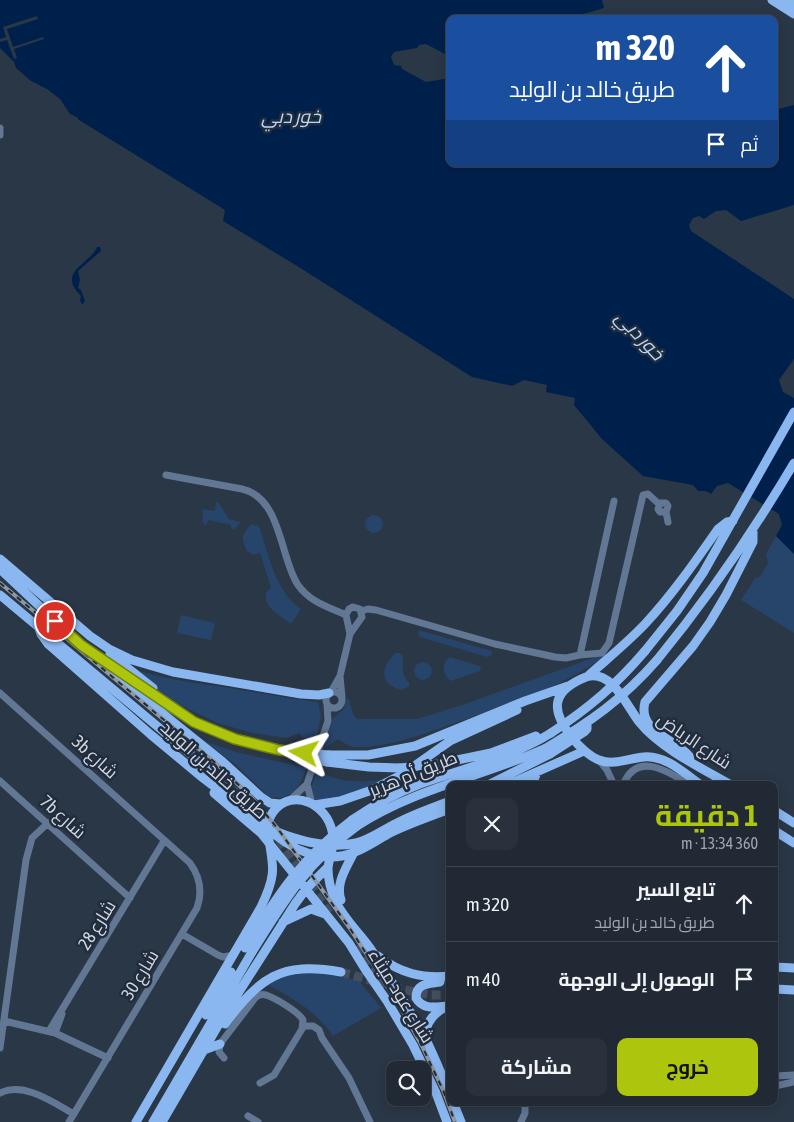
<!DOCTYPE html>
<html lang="ar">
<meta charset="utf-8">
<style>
:root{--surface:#202934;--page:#28313c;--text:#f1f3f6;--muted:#a2a6ac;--line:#3d454f;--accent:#adc60d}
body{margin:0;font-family:"Asap Condensed",Cairo,sans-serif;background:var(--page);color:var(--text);direction:rtl;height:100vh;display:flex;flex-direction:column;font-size:19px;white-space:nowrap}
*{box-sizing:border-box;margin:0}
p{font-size:16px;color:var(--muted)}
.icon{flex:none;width:28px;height:28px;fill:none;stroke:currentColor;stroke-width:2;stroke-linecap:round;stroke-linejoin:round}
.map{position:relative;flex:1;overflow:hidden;direction:ltr}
.sheet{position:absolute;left:446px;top:781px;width:332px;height:325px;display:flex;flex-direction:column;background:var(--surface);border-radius:10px;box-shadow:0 2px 12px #0003,0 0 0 1px var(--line);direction:rtl}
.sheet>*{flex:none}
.banner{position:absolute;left:446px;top:15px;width:332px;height:152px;border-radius:10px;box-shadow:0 2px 12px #0003,0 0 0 1px var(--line);direction:rtl;background:#1a4fa0;color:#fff;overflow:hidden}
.controls{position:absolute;left:386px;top:1061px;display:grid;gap:10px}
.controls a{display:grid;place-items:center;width:45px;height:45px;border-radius:10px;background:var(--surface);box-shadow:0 2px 12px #0003,0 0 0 1px var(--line);font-size:25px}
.pin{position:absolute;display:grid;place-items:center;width:42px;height:42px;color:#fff;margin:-21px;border:2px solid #fff;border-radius:50%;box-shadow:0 1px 5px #0007}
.me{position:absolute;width:55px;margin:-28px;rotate:276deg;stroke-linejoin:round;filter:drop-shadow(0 0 4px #0008)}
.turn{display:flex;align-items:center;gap:18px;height:105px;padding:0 20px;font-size:22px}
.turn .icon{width:65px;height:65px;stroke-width:2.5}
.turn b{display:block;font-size:35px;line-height:42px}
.then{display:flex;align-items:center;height:48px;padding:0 20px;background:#0003;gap:10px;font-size:19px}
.round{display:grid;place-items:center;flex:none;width:52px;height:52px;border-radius:10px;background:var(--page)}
.headline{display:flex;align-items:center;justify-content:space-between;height:85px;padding:0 20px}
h1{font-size:30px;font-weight:700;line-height:38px;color:var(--accent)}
.button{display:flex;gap:10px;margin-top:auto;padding:10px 20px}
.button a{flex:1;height:58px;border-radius:10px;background:var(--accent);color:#111;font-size:20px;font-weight:700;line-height:58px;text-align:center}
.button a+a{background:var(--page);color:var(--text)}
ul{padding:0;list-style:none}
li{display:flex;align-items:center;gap:15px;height:75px;padding:0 20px;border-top:1px solid var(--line)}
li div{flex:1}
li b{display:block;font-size:19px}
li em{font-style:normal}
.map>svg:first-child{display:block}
.green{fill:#27446a}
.water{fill:#00204c}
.pier{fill:#2a3746}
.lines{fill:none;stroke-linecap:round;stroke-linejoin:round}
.major-tunnel{stroke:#434f5d;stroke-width:9;stroke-dasharray:9 4.5;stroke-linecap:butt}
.minor{stroke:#617793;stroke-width:7}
.major{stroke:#8ab7f0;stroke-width:9}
.rail-casing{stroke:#8e98a4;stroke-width:4}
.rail{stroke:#212c3c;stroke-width:2;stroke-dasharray:5.5;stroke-linecap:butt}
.major-bridge{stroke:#8ab7f0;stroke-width:9}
.route-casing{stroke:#708108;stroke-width:12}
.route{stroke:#adc60d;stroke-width:9}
.labels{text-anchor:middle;stroke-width:5;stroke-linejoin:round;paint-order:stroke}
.street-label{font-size:18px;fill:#d0d7e2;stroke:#212c3c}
.water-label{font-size:19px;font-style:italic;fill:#bad6f9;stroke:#212c3c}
</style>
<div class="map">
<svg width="794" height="1122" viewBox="0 0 794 1122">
<rect width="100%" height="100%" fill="#2a3746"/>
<path class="green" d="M216,502L219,503L229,519L241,522L234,530L231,528V525L208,520L206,526L202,521L203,516L202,509L215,511Z
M365 524a9 9 0 1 1 18 0a9 9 0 1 1-18 0Z
M251,524L259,526C269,555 275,591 301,609L291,624C281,616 260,606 267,591L271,588L260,553L253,555L247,551C241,537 241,537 251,524Z
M776,536L794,554V633L741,600L755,578L760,577L768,563L766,554Z
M181,615L215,623L211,640L177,633Z
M419,630L492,651V655L487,657L420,637L418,634Z
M395,653H400L403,657C402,668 402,675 409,683V687L401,690C378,683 381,668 395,653Z
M604,654L605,656C565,686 503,707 455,723C423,734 390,748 355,747C349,747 343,742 338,739L322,750L333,718L343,710L347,699H349L353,714L357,719H417L465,704Z
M450,657L480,666L481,668L480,671L451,681C442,675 441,663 450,657Z
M414 671a9 9 0 1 1 18 0a9 9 0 1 1-18 0Z
M133,669C166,680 200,683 235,689C262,693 290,699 318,702L321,716L315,748H313L299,733L287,738L253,733L217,723L170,700L138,678Z
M203,741L236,752L298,766L307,765C300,786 295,801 269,797L235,764Z
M318,769C338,785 365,782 389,779L357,794L314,802L310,791Z
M296,972L335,973L360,982L381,1008L333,1036C316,1011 292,997 265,984Z"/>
<path class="water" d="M0,0H602L604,8L566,19H450V52L445,54L426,44L419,45L417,48L394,52L391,57L394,65L401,66L402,69L426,82L450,78V164H572L578,167L588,164H775V110L794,105V205L741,221L726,210L716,211L704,219L699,216L693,218L689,225L691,231L794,299V359L779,380L783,392L794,398V554L776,536L782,525L779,514L728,483L717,486L711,494L706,491H698L693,485L643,476L602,439L574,405L575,398L546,392L547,385L524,380L512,386L472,377L302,269L223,221L225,210L79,120L77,117L70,114L60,99L47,89L31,81L16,68L14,62L0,48Z
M97,247H100L101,251L78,271L80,280L78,288L81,290L85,301L83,304L81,303L80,300L81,296C56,272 90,264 97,247Z"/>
<path class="pier" d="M37,16L38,19L7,29L13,47L43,37L44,39L14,49L17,58L14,59L7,40L0,42V39L6,37L3,27Z"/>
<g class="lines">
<path class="major-tunnel" d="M212,772L252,807L271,828
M279,839L329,913
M355,947L373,971L387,985
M341,972L377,982
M392,987L430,995H450"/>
<path class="minor" d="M0,128V135
M166,475L242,489C282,498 280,559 298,585C310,602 328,607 346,615
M666,512H660L658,509L660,503H666L668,506L666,512L668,522
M353,607L360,609L362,617L350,634L346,615L349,609Z
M361,611L368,609L376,610L495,644L555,657L566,658L580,655L602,653L609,643L643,495L648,494L659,504
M580,655L614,501
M340,676L342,697
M331,692L340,676L350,634
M326 700a8 8 0 1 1 16 0a8 8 0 1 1-16 0Z
M0,693L190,863C200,877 203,891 197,908L69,1122
M600,761L607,770L614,785
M0,781L130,898
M307,784L312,804
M623,785C637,750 669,772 690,785
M290,800L307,784L328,721L327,704
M182,934L218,955L223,957L234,955
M4,1021L55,1033L108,1058
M304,1026H313L319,1030L322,1038L349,1078L370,1122
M49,1031L164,841
M55,1033L62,1014
M0,1048L26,860L32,838L48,823
M224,1058L219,1052L220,1044L255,998C258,995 262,994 266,995C275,998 299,1012 303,1020L302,1029L274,1075L260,1083
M775,1076L794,1075
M775,1086L794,1082
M0,1093C24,1081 54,1103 74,1114
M248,1116L258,1122
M521,1122L525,1113V1102"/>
<path class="major" d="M772,0L794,14
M785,0L794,5
M0,559L90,636L109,649L132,660L173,672L301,694L319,695L329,693
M0,569L81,645L137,693L223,762L261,797L270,803L280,804
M0,595L212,772
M38,626L41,634L48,644L150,734L203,778L267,827C289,850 324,865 355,852C368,847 380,838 392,832C411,823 431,816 450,809
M645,651L677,611L703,573L794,412
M110,654L153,688
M657,660C708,598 753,532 794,463
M118,670C147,691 176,715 209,729C240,742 273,748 305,757
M588,676C607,659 627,643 645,624C672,595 695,562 718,529L727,522L733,521
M329,755H368L415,746L525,701L568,686
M690,757C675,738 637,732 645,702L693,646L710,622L726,595L753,542V531
M327,762L369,767L400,768
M438,764L491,753L536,736
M488,785L550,754
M507,785L584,751
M532,785L537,772
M701,785C685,774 666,755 644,757C630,758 614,766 599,760C582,754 553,720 558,701C561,689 576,681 586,677C612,668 627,707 640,723C660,748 703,769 731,785
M214,793L261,833L349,943L365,969L387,1001L413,1045L436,1093L447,1122
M314,805L340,801L372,790L403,774L450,741L517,710
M775,811L794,823
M352,820C374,805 396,793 420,784C464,768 511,758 551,733
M357,826C416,788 482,777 546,748
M775,831L794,843
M277,832C300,841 331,849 356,843C370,840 384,829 397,823C414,814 432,808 450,801
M341,900C335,883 347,867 354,852
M283,922L311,909L325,914
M378,956C400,973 422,979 450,976
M775,967L794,968
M440,982C428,984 416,983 416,998C423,1010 435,1007 447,1006
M775,989L794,990
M206,1015L231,972
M225,1024C260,978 280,961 341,972
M424,1037C426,1023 433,1013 446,1007
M204,1050L220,1044
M453,1102L461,1122
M136,1122L261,907C279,870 272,865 267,827C273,796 305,791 324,814C332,824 335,838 332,850C331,857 328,863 328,869C328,880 332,893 336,902C345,921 361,934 372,951C390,979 408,1007 424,1036C434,1055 442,1076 450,1095
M153,1122L252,952
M162,1122L223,1017L295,904L306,889L328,867"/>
<defs>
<path id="rail" d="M0,583L218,765L253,799L278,829L349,927L400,1006L422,1046L443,1090L455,1122"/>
</defs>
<use href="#rail" class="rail-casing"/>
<use href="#rail" class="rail"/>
<path class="major-bridge" d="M551,733C589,708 616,685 645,651
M546,748C590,722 623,699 657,660
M304,753L329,755
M550,754L584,732L587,729V724
M310,758L327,762
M400,768L438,764
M245,948C277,896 302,857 352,820
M252,952C283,902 308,861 357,826"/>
</g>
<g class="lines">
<defs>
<path id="route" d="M55,621L81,645L194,722L235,739L279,750L304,753"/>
</defs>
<use href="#route" class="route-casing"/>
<use href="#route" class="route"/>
</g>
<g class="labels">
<g class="street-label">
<text transform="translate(694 741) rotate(34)" y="6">شارع الرياض</text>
<text transform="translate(95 757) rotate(42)" y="6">3b شارع</text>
<text transform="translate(214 770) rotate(42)" y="6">طريق خالد بن الوليد</text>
<text transform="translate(413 774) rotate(-22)" y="6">طريق أم هرير</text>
<text transform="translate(63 817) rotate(42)" y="6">7b شارع</text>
<text transform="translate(97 925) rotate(-58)" y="6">شارع 28</text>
<text transform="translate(140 975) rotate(-59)" y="6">شارع 30</text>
<text transform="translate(401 996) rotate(58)" y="6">شارع عود ميثاء</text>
</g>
<g class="water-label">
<text x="291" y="123">خور دبي</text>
<text transform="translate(640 335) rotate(46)" y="7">خور دبي</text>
</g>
</g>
</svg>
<div class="controls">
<a><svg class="icon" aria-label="search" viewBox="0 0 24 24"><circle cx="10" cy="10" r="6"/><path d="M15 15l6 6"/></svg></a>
</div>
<div class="pin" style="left:55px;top:621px;background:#d93025"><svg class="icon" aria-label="arrive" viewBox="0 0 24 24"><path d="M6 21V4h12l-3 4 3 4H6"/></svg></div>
<svg class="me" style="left:304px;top:753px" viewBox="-20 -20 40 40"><path d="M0-17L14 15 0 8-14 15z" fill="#adc60d" stroke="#fff" stroke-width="4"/></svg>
<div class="banner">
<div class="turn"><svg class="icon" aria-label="ahead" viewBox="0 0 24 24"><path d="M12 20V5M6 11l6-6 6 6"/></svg><div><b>320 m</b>طريق خالد بن الوليد</div></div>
<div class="then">ثم<svg class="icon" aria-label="arrive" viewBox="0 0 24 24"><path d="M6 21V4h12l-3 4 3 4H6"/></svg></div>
</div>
<section class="sheet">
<div class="headline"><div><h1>1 دقيقة</h1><p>360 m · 13:34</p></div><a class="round"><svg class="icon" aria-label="close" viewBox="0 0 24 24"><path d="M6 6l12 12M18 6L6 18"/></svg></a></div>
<ul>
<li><svg class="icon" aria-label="ahead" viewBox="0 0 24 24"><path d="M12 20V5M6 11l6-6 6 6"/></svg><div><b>تابع السير</b><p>طريق خالد بن الوليد</p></div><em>320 m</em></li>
<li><svg class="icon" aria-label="arrive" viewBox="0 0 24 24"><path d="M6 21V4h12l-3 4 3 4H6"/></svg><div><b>الوصول إلى الوجهة</b></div><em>40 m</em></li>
</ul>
<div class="button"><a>خروج</a><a>مشاركة</a></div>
</section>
</div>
